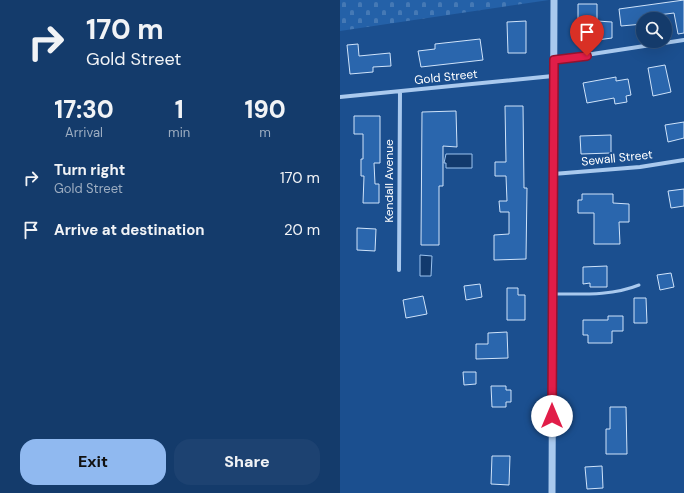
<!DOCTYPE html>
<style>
:root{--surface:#143b6b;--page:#1d4271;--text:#f1f3f6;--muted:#9dadc1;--line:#33557e;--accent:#90b9f0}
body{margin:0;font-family:"DM Sans",sans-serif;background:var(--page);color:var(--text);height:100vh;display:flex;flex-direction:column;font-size:15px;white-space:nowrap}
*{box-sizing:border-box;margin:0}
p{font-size:13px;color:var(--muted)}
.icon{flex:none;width:22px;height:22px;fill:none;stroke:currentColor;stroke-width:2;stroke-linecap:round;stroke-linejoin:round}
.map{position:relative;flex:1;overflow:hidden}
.side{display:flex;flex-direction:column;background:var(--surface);width:340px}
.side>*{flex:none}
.banner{background:#143b6b;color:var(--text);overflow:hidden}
.buttons{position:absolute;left:296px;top:12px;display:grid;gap:8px}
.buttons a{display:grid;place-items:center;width:36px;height:36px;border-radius:50%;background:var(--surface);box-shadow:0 4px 16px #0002,0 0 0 1px var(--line);font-size:20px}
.pin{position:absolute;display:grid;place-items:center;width:34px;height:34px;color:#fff;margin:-41px -17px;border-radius:50% 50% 50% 0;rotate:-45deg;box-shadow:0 0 4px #0007}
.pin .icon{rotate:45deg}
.me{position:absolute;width:44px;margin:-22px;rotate:0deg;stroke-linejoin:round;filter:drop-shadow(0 0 3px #0008)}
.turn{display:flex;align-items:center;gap:14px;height:84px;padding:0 20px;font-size:18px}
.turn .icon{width:52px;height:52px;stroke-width:2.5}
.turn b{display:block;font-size:28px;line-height:34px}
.eta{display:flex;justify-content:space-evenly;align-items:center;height:68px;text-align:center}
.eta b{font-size:24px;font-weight:800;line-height:28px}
.primary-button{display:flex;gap:8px;margin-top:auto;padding:8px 20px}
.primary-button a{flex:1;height:46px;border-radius:16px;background:var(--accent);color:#111;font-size:16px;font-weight:800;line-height:46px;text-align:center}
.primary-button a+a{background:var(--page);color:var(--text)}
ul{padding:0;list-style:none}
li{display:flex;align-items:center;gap:12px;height:52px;padding:0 20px}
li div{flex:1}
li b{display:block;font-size:15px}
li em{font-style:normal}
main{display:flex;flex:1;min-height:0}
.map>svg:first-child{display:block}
.cemetery{fill:url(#cemetery-stones)}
.water{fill:#123a6d;stroke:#9cc4f0}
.building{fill:#2a66ad;stroke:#cfe3fa}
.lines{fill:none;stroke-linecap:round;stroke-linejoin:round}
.service{stroke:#a9c9ee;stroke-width:3}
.minor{stroke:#a9c9ee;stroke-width:4}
.tertiary{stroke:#a9c9ee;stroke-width:7}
.route-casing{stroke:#92132f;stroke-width:10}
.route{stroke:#e11d48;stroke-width:7}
.labels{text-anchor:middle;stroke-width:4;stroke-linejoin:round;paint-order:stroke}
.street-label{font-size:12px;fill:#fff;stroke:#1b4f8f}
</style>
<main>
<section class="side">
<div class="banner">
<div class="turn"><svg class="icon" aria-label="right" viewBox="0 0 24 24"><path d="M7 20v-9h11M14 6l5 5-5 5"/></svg><div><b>170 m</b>Gold Street</div></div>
</div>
<div class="eta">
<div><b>17:30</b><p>Arrival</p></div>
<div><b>1</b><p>min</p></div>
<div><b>190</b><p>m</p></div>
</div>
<ul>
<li><svg class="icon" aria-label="right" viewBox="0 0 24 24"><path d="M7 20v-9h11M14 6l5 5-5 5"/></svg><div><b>Turn right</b><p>Gold Street</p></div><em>170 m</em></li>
<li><svg class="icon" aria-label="arrive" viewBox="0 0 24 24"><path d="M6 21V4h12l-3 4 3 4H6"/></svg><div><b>Arrive at destination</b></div><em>20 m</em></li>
</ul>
<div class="primary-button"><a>Exit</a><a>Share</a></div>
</section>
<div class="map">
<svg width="344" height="493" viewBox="0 0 344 493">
<defs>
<pattern id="cemetery-stones" width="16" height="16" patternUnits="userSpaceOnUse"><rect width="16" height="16" fill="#2461a8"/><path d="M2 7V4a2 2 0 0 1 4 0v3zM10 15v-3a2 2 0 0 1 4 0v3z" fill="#4579b5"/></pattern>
</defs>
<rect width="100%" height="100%" fill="#1b4f8f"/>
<path class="cemetery" d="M0,0H209L0,31Z"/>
<path class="water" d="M106,154H132V168H106V163H104Z
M80,255L92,256L91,276H80Z"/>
<path class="building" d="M344,0V33L338,34L334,13L310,16L311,19H303V24L281,26L279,9Z
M238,4H257V21L272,22V38L257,40H238Z
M186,21V53H168L167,22Z
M140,39L143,60L81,67L78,51L95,49V44Z
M18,44L19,56L50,53L51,66L33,67V72L10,74L7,45Z
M325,65L331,92L313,96L308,68Z
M276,77V81L288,79L291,95L286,96L287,102L275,104L274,98L247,103L243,83Z
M165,106H183L184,188H187L186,259L154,260V235L169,234V212H160L159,201H167L166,176H155V162H166Z
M116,111L117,147L103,146V186H99V245H81L82,112Z
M14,116H40V163H34L35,184H39V203H23L24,176H21V159H23V134H14Z
M344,122V138L328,142L325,125Z
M271,135V153L241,154L240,136Z
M344,189V206L331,208L328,191Z
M242,194H273V203L289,204V222H279L280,244H254V213H238V200H242Z
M17,228L36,229L35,251L17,250Z
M267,266V287H250V283L243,284V267Z
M331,273L334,287L320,290L317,275Z
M140,284L142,297L126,300L124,286Z
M167,288H178V295H185V320H167Z
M83,296L87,314L66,318L63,300Z
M294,298H306L307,323H294Z
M268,316H283V331H272V343H248V335H243V320H268Z
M167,332L168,358L136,359V344H148V333Z
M123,372H136V384L124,385Z
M151,386H166V390H171V402H166V407H152Z
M270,407H286L287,454H266V429H270Z
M152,456H170L169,485L151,484Z
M262,466L263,488L247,489L245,467Z"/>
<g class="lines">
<path class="service" d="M212,294C241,294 272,296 299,285"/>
<path class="minor" d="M213,60L344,40
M0,97L213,76
M213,174L300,167L344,160
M59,270L60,92"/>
<path class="tertiary" d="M212,493L214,0"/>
</g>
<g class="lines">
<defs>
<path id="route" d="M212,416L214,60L247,56"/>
</defs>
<use href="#route" class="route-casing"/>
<use href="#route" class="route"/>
</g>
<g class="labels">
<g class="street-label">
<text transform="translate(106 77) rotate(-6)" y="4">Gold Street</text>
<text transform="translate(277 158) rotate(-6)" y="4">Sewall Street</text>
<text transform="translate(49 181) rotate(-90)" y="4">Kendall Avenue</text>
</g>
</g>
</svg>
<div class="buttons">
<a><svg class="icon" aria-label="search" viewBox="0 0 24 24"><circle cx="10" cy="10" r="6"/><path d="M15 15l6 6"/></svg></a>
</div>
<div class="pin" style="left:247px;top:56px;background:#d93025"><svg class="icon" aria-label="arrive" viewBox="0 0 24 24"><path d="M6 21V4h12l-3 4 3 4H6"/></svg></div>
<svg class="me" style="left:212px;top:416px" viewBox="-20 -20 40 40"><circle r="19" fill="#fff"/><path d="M0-13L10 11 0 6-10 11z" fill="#e11d48"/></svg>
</div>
</main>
